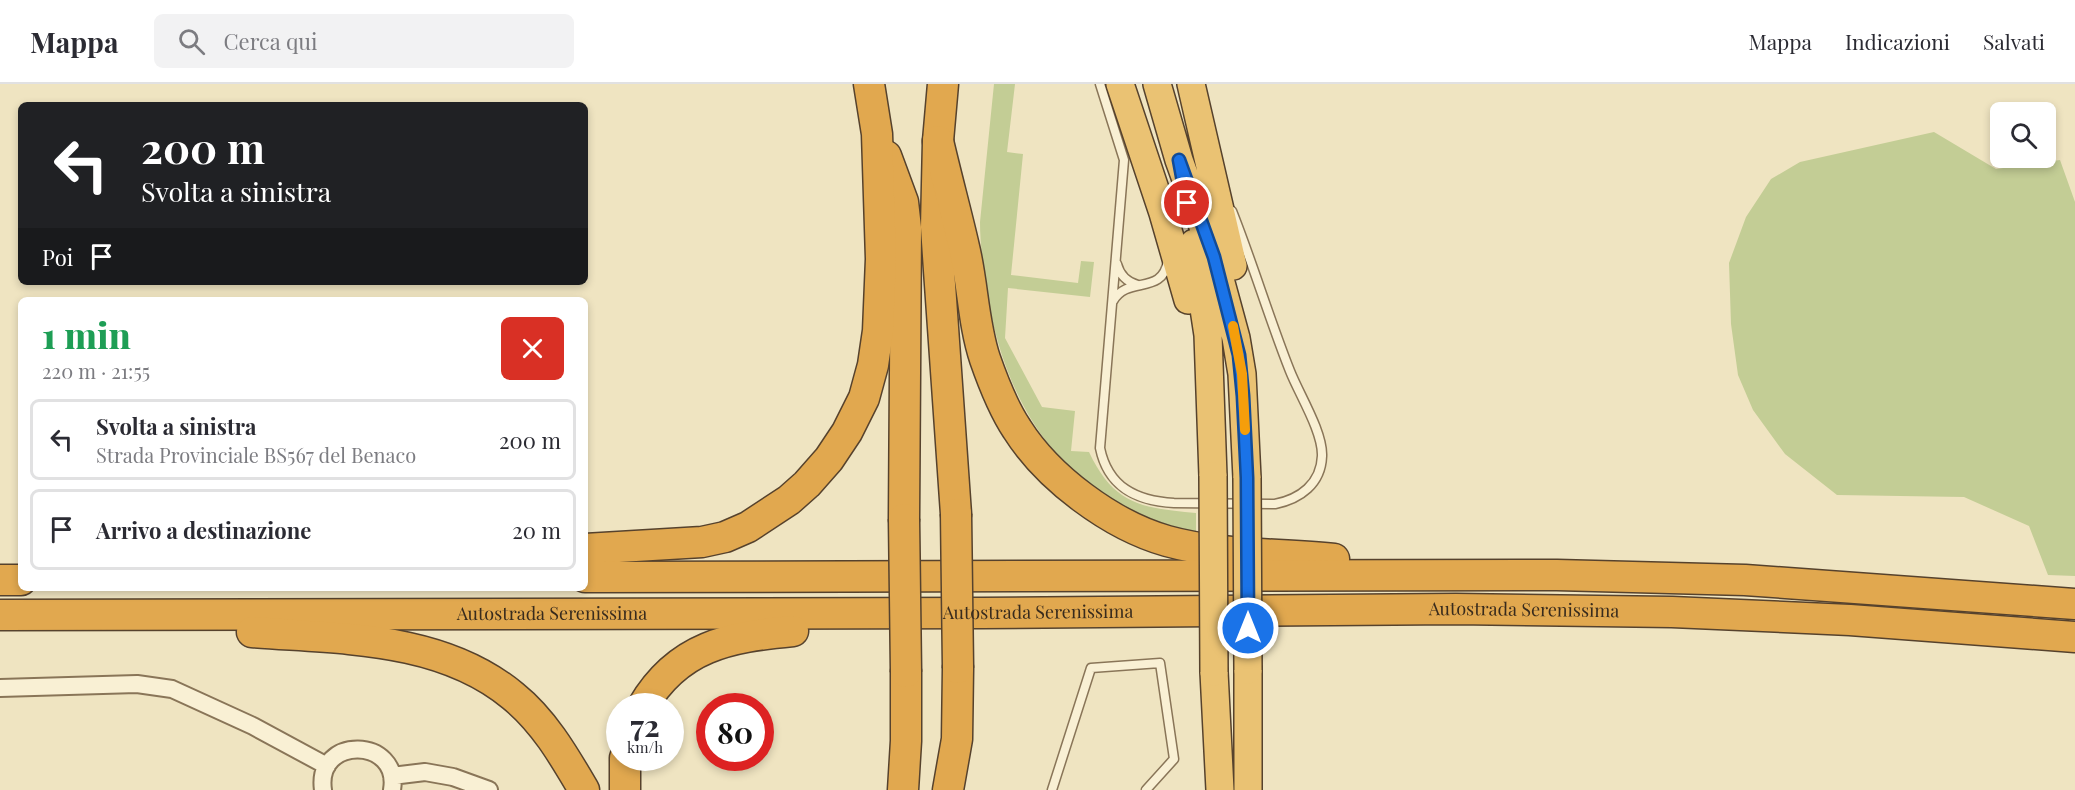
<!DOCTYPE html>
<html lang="it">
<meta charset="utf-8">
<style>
:root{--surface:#fff;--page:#f2f2f3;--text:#2b2b33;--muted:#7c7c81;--line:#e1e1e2}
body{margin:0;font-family:"Playfair Display",serif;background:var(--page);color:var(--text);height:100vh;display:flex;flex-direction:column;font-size:22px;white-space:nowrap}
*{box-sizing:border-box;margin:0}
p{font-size:20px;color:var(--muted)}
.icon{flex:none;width:33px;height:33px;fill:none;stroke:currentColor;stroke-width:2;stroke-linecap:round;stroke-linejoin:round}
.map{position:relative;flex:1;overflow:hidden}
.panel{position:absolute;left:18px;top:213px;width:570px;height:294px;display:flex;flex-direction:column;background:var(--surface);border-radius:9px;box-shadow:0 3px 9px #0003}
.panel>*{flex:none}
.hud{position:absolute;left:18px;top:18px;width:570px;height:183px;border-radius:9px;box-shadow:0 3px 9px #0003;background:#202124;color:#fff;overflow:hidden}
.controls{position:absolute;left:1990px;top:18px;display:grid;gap:12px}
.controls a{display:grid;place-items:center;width:66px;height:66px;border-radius:9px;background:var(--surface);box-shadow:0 3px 9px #0003;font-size:30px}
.speed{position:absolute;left:606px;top:609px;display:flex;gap:12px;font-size:30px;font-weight:700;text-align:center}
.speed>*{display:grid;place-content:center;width:78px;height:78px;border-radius:50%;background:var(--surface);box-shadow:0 3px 9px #0003;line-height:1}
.speed small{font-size:15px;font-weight:400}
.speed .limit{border:9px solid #d22;background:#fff;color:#111}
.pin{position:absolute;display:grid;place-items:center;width:51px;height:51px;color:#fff;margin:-26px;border:3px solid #fff;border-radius:50%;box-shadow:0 2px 6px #0007}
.me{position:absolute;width:66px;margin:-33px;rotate:0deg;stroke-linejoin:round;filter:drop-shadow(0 0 4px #0008)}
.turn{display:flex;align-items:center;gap:21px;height:126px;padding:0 24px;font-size:27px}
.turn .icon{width:78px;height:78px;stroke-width:2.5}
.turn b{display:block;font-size:42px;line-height:51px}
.then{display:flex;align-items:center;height:57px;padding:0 24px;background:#0003;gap:12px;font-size:22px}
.round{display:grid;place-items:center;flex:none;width:63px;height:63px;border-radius:9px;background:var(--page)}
.headline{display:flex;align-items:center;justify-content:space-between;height:102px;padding:0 24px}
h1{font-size:36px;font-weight:800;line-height:45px;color:#1e9e55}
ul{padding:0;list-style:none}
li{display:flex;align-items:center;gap:18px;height:81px;margin:0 12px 9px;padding:0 12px;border:3px solid var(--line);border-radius:9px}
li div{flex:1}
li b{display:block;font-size:22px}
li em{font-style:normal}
header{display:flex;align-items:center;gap:36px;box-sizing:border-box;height:84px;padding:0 30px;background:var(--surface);border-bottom:2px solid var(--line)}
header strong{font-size:28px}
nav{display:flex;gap:33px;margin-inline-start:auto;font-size:21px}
.search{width:420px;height:54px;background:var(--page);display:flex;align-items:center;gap:15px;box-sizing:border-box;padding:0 21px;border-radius:9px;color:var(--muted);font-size:22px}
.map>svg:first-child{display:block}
.green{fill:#c3cd95}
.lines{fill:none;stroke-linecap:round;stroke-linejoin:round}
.service-casing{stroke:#897558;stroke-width:11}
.minor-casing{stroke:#897558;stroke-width:20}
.trunk-casing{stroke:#56422d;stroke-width:30}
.motorway-casing{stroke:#56422d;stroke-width:33}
.service{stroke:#f9f0d4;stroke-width:8}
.minor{stroke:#f9f0d4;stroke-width:16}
.trunk{stroke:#eac273;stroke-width:27}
.motorway{stroke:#e1a84f;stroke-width:30}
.trunk-bridge-casing{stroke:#56422d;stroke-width:30;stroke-linecap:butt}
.motorway-bridge-casing{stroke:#56422d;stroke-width:33;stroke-linecap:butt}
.trunk-bridge{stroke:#eac273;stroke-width:27}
.motorway-bridge{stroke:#e1a84f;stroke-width:30}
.route-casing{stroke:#114b97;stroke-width:15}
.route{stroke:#1a73e8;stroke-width:10}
.slow{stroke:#f59e0b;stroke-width:10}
.labels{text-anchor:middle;stroke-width:5;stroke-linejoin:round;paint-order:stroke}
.street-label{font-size:18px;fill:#382b1d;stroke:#f6edd1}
</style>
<header>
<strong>Mappa</strong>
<div class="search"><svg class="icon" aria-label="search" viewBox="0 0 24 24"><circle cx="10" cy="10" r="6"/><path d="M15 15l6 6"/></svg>Cerca qui</div>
<nav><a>Mappa</a><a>Indicazioni</a><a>Salvati</a></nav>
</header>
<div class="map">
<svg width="2075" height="706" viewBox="0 0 2075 706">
<rect width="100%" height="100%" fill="#efe4c1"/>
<path class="green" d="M994,0H1015L1007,68L1023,70L1011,191L1078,199L1081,177L1094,178L1090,213L1008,204L1005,254L1042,323L1075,327L1071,367L1089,368C1114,421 1142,424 1196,429V451C1162,440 1130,429 1100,409C1030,360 998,283 986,202C983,180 980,159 980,138Z
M1934,48L1996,85L2060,76L2075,118V492L2048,491L2029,442L1964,413L1837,411L1785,370L1753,326L1738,291L1731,240L1729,179L1746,133L1771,95L1800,78Z"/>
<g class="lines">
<defs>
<path id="service" d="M1100,0L1124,76L1100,364C1108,403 1136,417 1174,419L1275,420C1300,415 1321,400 1322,372C1323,348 1299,310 1290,287C1269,234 1253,180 1232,127
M1117,180C1120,192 1127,198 1138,201
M1113,217C1128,191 1162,212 1168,177
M1052,706L1091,584L1160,579L1174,675L1146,706"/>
<path id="minor" d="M0,604L137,600L172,605L253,642L327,682
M392,692L425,688L453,693L489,706
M323,706C315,651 401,653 392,706"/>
<path id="trunk" d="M1120,0L1163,129L1188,216
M1157,0L1179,76L1214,173L1236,254L1242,290L1247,394
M1191,0L1233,182
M1194,159L1208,251L1213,392
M1248,586V706
M1214,588L1220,706"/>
<g id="motorway">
<path d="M943,0L938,57L936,143L956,430"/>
<path d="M938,57C946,92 956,128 964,163C973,200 973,239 985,275C993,298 1003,324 1017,345C1048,394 1111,441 1167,457C1221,472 1279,469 1334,475"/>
<path d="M886,72L903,118L906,144L904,435"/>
<path d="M585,465L702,458L725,453L748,443L789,416L807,400L829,375L847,348L864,314L873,281L878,247L881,175L877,50L869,0"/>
<path d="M585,493L1557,491L1745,496L2075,520"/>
<path d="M0,496H21"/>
<path id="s1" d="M0,531L982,529L1456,525L1672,528L1850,536L2075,553"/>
<path d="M252,548C340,555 441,552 513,612C544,637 564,672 584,706"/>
<path d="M643,622C678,562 729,553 793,547"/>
<path d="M625,706V674"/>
<path d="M903,706L906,657V588"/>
<path d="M948,706L957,655L958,584"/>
</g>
</defs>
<use href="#service" class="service-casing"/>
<use href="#minor" class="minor-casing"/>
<use href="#trunk" class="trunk-casing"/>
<use href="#motorway" class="motorway-casing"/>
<use href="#service" class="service"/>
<use href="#minor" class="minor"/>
<use href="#trunk" class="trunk"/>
<use href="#motorway" class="motorway"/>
<defs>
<path id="trunk-bridge" d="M1213,392L1214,588
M1247,394L1248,586"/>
<path id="motorway-bridge" d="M956,430L958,584
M904,435L906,588"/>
</defs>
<use href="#trunk-bridge" class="trunk-bridge-casing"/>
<use href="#motorway-bridge" class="motorway-bridge-casing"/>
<use href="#trunk-bridge" class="trunk-bridge"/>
<use href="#motorway-bridge" class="motorway-bridge"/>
</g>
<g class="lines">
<defs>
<path id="route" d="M1187,119L1179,76L1214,173L1239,271L1243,312L1247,394L1248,544"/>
</defs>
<use href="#route" class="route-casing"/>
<use href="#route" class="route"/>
<path class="slow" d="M1233,242L1242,290L1245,346"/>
</g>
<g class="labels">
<g class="street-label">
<text dy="6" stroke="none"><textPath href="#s1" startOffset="1524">Autostrada Serenissima</textPath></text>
<text dy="6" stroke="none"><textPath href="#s1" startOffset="1038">Autostrada Serenissima</textPath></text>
<text dy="6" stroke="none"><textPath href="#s1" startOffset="552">Autostrada Serenissima</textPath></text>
</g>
</g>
</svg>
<div class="controls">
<a><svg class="icon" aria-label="search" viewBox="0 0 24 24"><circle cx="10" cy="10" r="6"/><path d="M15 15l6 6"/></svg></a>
</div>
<div class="speed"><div>72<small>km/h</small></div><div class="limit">80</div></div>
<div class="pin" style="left:1187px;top:119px;background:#d93025"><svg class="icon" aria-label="arrive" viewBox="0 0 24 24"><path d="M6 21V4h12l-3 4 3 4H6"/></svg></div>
<svg class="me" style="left:1248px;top:544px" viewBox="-20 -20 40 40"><circle r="17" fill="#1a73e8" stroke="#fff" stroke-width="3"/><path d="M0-11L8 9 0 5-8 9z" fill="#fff"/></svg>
<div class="hud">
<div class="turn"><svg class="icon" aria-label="left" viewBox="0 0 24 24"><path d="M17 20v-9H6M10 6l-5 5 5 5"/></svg><div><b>200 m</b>Svolta a sinistra</div></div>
<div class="then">Poi<svg class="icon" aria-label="arrive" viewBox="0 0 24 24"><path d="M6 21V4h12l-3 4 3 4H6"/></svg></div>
</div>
<section class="panel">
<div class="headline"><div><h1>1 min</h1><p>220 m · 21:55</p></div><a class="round" style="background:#d93025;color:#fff"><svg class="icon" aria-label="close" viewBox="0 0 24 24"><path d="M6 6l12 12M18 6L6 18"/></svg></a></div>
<ul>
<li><svg class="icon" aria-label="left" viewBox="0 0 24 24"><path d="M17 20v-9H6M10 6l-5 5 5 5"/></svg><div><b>Svolta a sinistra</b><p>Strada Provinciale BS567 del Benaco</p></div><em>200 m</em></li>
<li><svg class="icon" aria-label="arrive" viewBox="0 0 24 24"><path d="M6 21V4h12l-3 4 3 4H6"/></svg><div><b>Arrivo a destinazione</b></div><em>20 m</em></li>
</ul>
</section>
</div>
